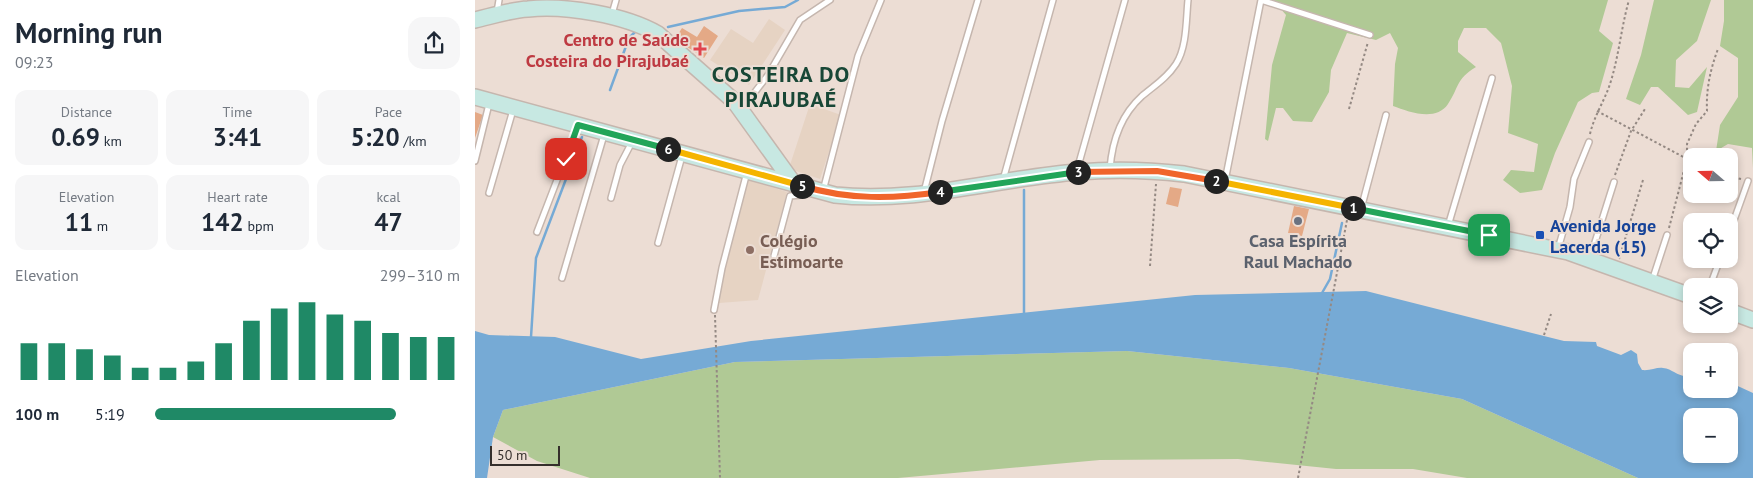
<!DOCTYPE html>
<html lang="en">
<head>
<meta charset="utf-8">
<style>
	:root { --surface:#fff; --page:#f6f6f7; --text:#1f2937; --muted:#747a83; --accent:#1f8966 }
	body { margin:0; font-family:"PT Sans",sans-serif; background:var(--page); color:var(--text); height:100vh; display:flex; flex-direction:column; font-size:19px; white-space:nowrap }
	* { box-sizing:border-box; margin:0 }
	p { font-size:16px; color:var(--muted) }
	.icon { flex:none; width:28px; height:28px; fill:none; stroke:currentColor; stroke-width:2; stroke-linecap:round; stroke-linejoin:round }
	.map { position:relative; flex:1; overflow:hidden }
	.panel { display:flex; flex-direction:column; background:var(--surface); width:475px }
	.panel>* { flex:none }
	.needle { width:32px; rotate:290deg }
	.fabs { position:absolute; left:1208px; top:148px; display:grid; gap:10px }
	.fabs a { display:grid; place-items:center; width:55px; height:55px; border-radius:10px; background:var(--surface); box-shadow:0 2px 8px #0003; font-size:25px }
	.scale { position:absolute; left:15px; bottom:12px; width:70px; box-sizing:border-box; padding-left:5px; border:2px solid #352f2c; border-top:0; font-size:14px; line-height:18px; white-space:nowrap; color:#352f2c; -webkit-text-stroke:4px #ecddd4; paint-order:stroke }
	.pin { position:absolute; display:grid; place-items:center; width:42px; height:42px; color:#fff; margin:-21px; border-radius:10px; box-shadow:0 2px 8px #0006 }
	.km { position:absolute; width:25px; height:25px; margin:-12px; border-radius:50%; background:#222; color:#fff; font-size:14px; line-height:25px; text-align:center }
	.round { display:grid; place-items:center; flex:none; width:52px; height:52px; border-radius:15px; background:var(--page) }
	.overview { display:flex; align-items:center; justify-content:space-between; height:85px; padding:0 15px }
	h1 { font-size:28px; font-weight:600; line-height:38px }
	.metrics { display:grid; grid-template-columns:repeat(3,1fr); gap:8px; height:85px; padding:5px 15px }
	.metrics div { display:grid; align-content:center; border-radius:12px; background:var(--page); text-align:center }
	.metrics b { font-size:25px; font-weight:600 }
	.metrics small { font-size:14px; font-weight:400 }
	.metrics p { font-size:14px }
	.chart { height:140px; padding:10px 15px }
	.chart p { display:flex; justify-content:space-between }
	.chart svg { width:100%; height:90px; margin-top:5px; stroke:var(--accent); stroke-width:6 }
	ul { padding:0 15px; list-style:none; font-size:16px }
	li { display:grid; grid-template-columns:80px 60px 1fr; align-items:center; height:38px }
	li i { height:12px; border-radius:6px; background:var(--accent) }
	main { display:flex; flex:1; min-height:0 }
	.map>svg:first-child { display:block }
	.education { fill:#e6d3c3 }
	.green { fill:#b0c995 }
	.water { fill:#76aad5; fill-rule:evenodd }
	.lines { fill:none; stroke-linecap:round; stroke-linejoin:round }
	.stream { stroke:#76aad5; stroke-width:2.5 }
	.building { fill:#e4a986 }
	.lane-casing { stroke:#c5b6ae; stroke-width:8 }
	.secondary-casing { stroke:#c5b6ae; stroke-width:18 }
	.path { stroke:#948983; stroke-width:2; stroke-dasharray:2.5 2.5; stroke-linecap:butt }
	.lane { stroke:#fff; stroke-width:5 }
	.secondary { stroke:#c7e8e2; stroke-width:15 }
	.split-1-casing { stroke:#fff; stroke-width:10 }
	.split-2-casing { stroke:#fff; stroke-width:10 }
	.split-3-casing { stroke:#fff; stroke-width:10 }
	.split-4-casing { stroke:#fff; stroke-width:10 }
	.split-5-casing { stroke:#fff; stroke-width:10 }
	.split-6-casing { stroke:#fff; stroke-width:10 }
	.split-7-casing { stroke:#fff; stroke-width:10 }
	.split-1 { stroke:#22a559; stroke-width:6 }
	.split-2 { stroke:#f5b400; stroke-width:6 }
	.split-3 { stroke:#f0652b; stroke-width:6 }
	.split-4 { stroke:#22a559; stroke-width:6 }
	.split-5 { stroke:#f0652b; stroke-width:6 }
	.split-6 { stroke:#f5b400; stroke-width:6 }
	.split-7 { stroke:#22a559; stroke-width:6 }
	.health-dot { fill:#e0444e; stroke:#ecddd4; stroke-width:2 }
	.worship-dot { fill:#6b7280; stroke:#ecddd4; stroke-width:2 }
	.transit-dot { fill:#1a4fb4; stroke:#ecddd4; stroke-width:2 }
	.education-dot { fill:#8d6e63; stroke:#ecddd4; stroke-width:2 }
	.labels { text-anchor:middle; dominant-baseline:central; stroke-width:4; stroke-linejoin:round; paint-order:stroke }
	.health-label { font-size:18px; font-weight:bold; fill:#be3a42; stroke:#ecddd4; text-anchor:end }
	.transit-label { font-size:18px; font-weight:bold; fill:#164399; stroke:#ecddd4; text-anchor:start }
	.education-label { font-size:18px; font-weight:bold; fill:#785e54; stroke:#ecddd4; text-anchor:start }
	.worship-label { font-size:18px; font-weight:bold; fill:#5b616d; stroke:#ecddd4 }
	.district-label { font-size:22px; font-weight:bold; letter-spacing:1px; fill:#184736; stroke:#ecddd4 }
</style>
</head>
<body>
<main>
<section class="panel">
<div class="overview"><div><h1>Morning run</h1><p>09:23</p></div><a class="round"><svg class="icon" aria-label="share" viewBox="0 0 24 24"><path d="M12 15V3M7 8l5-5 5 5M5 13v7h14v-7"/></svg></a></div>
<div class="metrics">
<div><p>Distance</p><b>0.69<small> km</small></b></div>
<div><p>Time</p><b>3:41</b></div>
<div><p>Pace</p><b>5:20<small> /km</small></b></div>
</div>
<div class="metrics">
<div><p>Elevation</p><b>11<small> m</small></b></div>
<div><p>Heart rate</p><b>142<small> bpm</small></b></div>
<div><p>kcal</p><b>47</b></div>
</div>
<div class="chart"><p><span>Elevation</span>299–310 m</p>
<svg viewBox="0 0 160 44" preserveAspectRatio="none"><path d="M5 44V26M15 44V26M25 44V29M35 44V32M45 44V38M55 44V38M65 44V35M75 44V26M85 44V15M95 44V9M105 44V6M115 44V12M125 44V15M135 44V21M145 44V23M155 44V23"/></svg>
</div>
<ul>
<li><b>100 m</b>5:19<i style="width:79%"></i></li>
</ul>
</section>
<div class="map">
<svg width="1278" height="478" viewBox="0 0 1278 478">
	<rect width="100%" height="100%" fill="#ecddd4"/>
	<path class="education" d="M294,19L310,30L274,85L235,60L256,29L278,43Z
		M335,104L366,115L345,179L321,171L315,165Z
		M272,179L312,192L283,300L244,303L245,287Z"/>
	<path class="green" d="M798,0H1133L1124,31L1138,43L1124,92L1117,93L1103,102L1080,153L1067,190L1045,193L1028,180L1036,170L1059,172L1063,144L1033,133L1037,86L1026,43L1011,28H989L983,41V52L1001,67C980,80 985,86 973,104C961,122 934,112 918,106L920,64L923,48L915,33L901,40L872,33L856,70L854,92L837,122L818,121L808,108H801L793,141L790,139L797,65L811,15Z
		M1179,0H1236L1222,41L1201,60L1200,87L1214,88L1232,67L1222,112L1213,115L1183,87H1176L1165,105L1151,99L1166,55Z
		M1249,0H1278V168L1277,148L1253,144L1241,151L1245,125L1263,97V58L1245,46L1249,21Z
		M652,351L814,368L987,399L1163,478H992L938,469H861L763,459L625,460L423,478H115L62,461L18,437L28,410L260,362Z"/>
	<path class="water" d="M891,291L1089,341L1121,342L1122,346L1146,355L1156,350L1162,354L1163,363L1167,370C1175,371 1182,367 1188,368C1199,369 1204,379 1216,375V389H1254V382L1278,393V478H1163L987,399L814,368L652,351L260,362L28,410L18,437L12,478H0V331L14,335L80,337L166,359L276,341L720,295ZM1216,416H1254V454H1216Z"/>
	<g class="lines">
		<path class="stream" d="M193,27L264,11L310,7L323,0
			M135,90L154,38L160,32
			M549,190V314
			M847,293L855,279L867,223
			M56,337L61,258L107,137"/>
	</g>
	<path class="building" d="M229,26L243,36L229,58L200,39L207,28L222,37Z
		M0,112L8,115L0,138Z
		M695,187L707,189L703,207L691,204Z
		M819,206L834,209L827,236L813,233Z"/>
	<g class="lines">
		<defs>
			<path id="lane" d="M786,0L895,35
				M22,12L24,0
				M137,14L141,0
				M267,109L293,75L325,20L355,0
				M0,161L14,104
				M635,169C637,141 645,116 667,96C679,86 692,78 701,64C712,47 711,20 713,0
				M602,170L650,0
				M528,180L578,0
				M750,181L786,0
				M348,191L383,56L406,0
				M449,192L467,121L503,0
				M14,193L38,110
				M136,198L145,165L157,142
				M886,209L911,115
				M973,226L1017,78
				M62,232L102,128
				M1254,234L1273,181
				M183,243L207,156
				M1083,249L1095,207L1099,179L1114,142
				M299,256L315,196L326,195L332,190
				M1115,258L1139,182
				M87,278L129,135
				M1177,281L1192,235
				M1235,286L1245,259
				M239,310L247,268L272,172"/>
			<path id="secondary" d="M0,20C17,16 35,10 53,9C91,5 150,15 183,34L260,102L319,184
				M0,97L360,195C442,204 522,178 603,172C638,169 674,170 709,174L1093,252L1216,296
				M1254,311L1278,320"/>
		</defs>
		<use href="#lane" class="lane-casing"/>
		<use href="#secondary" class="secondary-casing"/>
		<path class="path" d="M874,109L893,42
			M1122,111L1216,161
			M1115,134C1119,116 1129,102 1135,84C1144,56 1146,28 1154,0
			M1140,175L1156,131L1170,109
			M1254,176L1266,179
			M1194,228L1212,159V144L1221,124L1232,111C1231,90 1235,70 1243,49
			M1144,259L1168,180
			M675,266L681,184
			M240,315L245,478
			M1069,335L1076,314
			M823,478L872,220"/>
		<use href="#lane" class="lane"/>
		<use href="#secondary" class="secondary"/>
	</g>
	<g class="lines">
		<defs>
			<path id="split-1" d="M878,208L1014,235"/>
			<path id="split-2" d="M741,181L878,208"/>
			<path id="split-3" d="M603,172L682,171L741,181"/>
			<path id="split-4" d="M465,192L603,172"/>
			<path id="split-5" d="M327,186C374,200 418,199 465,192"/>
			<path id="split-6" d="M193,149L327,186"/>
			<path id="split-7" d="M91,159L103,125L193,149"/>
		</defs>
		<use href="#split-1" class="split-1-casing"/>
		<use href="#split-2" class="split-2-casing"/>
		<use href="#split-3" class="split-3-casing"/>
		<use href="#split-4" class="split-4-casing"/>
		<use href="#split-5" class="split-5-casing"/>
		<use href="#split-6" class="split-6-casing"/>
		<use href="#split-7" class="split-7-casing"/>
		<use href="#split-1" class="split-1"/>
		<use href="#split-2" class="split-2"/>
		<use href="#split-3" class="split-3"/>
		<use href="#split-4" class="split-4"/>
		<use href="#split-5" class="split-5"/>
		<use href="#split-6" class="split-6"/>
		<use href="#split-7" class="split-7"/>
	</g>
	<path class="health-dot" d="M222.5 41.5h5v5h5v5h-5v5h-5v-5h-5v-5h5z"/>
	<circle class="worship-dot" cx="823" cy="221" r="5"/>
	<rect class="transit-dot" x="1060" y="230" width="10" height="10" rx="2.5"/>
	<circle class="education-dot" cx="275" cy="250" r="5"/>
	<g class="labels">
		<g class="health-label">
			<text x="214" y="39">Centro de Saúde<tspan x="214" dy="21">Costeira do Pirajubaé</tspan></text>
		</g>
		<g class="transit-label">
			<text x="1075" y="225">Avenida Jorge<tspan x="1075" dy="21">Lacerda (15)</tspan></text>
		</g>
		<g class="education-label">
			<text x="285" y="240">Colégio<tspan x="285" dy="21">Estimoarte</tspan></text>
		</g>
		<g class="worship-label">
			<text x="823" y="240">Casa Espírita<tspan x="823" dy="21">Raul Machado</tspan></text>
		</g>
		<g class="district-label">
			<text x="306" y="74">COSTEIRA DO<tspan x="306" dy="25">PIRAJUBAÉ</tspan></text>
		</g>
	</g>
</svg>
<div class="fabs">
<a><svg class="needle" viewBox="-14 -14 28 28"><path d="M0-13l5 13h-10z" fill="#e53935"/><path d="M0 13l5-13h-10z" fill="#747a83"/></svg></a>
<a><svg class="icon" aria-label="locate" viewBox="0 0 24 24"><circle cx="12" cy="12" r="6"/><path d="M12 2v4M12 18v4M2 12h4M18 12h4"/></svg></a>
<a><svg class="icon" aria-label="layers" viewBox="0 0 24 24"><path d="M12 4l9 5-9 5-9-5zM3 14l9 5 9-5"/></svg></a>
<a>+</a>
<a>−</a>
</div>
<div class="scale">50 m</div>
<div class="pin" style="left:1014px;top:235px;background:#1e9e55"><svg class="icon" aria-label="arrive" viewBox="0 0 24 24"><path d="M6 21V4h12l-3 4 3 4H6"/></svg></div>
<div class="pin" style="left:91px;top:159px;background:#d93025"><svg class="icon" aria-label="check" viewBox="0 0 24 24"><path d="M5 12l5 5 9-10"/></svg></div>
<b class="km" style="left:878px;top:208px">1</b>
<b class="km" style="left:741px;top:181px">2</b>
<b class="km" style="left:603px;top:172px">3</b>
<b class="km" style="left:465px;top:192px">4</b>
<b class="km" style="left:327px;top:186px">5</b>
<b class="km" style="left:193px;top:149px">6</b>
</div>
</main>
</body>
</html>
